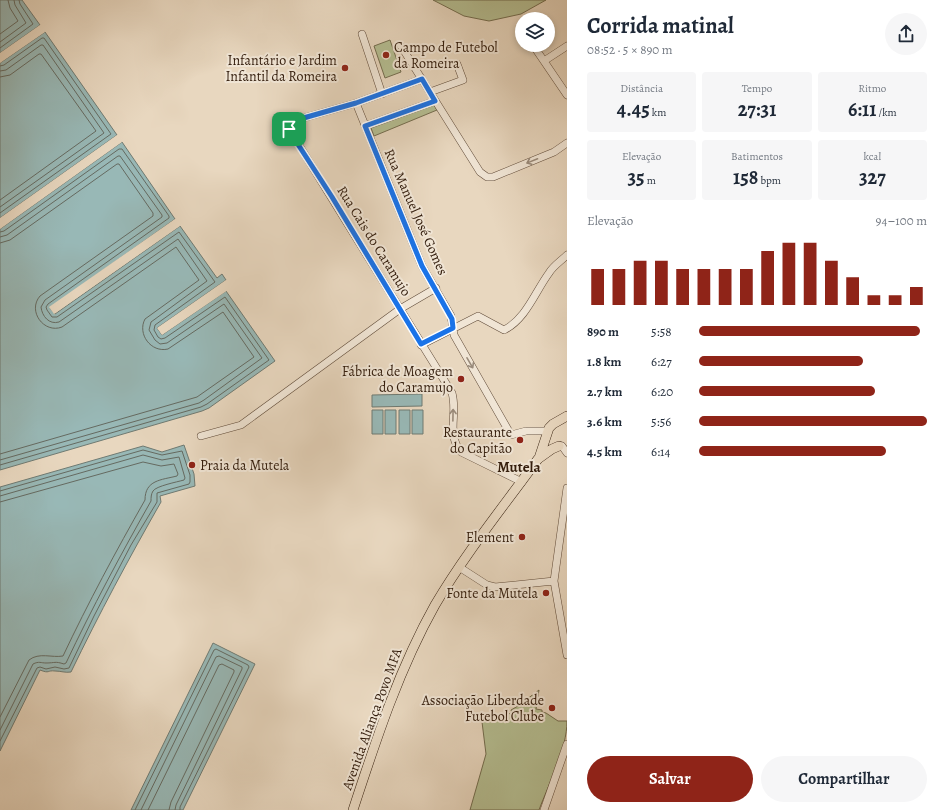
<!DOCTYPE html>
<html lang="pt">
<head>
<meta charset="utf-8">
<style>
	:root { --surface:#fff; --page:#f6f6f7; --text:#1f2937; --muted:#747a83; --accent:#8f2418 }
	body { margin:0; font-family:Alegreya,serif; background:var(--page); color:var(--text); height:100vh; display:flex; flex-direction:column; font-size:15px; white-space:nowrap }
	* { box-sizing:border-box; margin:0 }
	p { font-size:13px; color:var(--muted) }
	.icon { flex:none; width:22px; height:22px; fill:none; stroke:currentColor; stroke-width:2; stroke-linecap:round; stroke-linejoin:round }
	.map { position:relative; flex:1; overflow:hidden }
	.side { display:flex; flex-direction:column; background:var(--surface); width:380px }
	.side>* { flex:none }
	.tools { position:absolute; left:515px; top:12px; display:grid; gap:8px }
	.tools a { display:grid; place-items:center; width:40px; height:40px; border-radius:50%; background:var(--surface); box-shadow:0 2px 6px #0003; font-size:20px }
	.pin { position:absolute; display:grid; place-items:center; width:34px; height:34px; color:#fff; margin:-17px; border-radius:8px; box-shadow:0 2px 6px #0006 }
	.round { display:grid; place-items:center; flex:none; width:42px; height:42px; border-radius:21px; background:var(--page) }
	.summary { display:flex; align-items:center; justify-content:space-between; height:68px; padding:0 20px }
	h1 { font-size:22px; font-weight:700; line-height:30px }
	.stats { display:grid; grid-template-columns:repeat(3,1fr); gap:6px; height:68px; padding:4px 20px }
	.stats div { display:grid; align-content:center; border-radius:4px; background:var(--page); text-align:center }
	.stats b { font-size:20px; font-weight:700 }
	.stats small { font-size:11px; font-weight:400 }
	.stats p { font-size:11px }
	.chart { height:112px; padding:8px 20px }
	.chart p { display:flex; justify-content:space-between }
	.chart svg { width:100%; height:72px; margin-top:4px; stroke:var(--accent); stroke-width:6 }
	.primary-button { display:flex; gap:8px; margin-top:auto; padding:8px 20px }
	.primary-button a { flex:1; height:46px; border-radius:24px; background:var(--accent); color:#fff; font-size:16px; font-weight:700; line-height:46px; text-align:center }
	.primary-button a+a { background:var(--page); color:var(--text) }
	ul { padding:0 20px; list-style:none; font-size:13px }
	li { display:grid; grid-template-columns:64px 48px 1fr; align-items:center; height:30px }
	li i { height:10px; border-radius:5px; background:var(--accent) }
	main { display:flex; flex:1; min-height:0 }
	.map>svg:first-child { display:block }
	.green { fill:#b5be92; stroke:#746d4f }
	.water { fill:#98b8b6; stroke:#6f7a72 }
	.pier { fill:#e8d7bf }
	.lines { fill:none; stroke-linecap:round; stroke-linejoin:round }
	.shore { stroke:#656a61; stroke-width:1 }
	.minor-casing { stroke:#604b39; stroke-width:8 }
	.major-casing { stroke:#321c0c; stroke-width:10 }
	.minor { stroke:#f0e5d5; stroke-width:7 }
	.major { stroke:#e8d7bf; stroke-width:9 }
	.oneway { stroke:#9a8b7b }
	.route-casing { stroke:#fff; stroke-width:8 }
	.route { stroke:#1a73e8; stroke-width:5 }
	.poi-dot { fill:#8f2418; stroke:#f0e5d5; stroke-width:1.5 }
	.labels { text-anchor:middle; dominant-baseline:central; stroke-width:4; stroke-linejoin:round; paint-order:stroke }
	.poi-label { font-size:14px; fill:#321c0c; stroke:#f0e5d5; text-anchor:end }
	.street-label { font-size:14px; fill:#321c0c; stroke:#f0e5d5 }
	.neighbourhood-label { font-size:15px; font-weight:bold; fill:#321c0c; stroke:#f0e5d5 }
</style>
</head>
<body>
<main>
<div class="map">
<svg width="567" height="810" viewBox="0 0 567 810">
	<rect width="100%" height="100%" fill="#e8d7bf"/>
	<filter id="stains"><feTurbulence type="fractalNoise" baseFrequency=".005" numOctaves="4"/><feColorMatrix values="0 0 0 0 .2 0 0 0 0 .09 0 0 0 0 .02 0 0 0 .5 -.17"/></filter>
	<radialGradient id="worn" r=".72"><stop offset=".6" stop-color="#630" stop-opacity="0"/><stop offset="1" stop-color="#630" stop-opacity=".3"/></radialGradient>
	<path class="green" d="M433,0H546L521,14L489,21L464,16Z
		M390,40L401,72L385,78L374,46Z
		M434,105L437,110L374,136L371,128Z
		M539,690L536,709L542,710V712L546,713L558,721H567C567,749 549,783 539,810H470L486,754L482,722L485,718H492L512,713L511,710L518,706Z"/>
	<path class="water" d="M0,0H22L40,25L0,53Z
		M45,32L117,135L0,218V63Z
		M122,142L175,219L50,308L55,314L180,226L217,278L222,274L226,280L157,328L162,335L226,291L275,361L209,408L202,411L0,470V229Z
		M422,394V406L372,407V395Z
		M372,410H383V434H372Z
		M385,410H396V434H385Z
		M399,410H410V434H399Z
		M412,410H423V434H412Z
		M184,445L194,474L195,486L160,496L161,502C129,558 99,614 71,672C65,673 61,671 55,671C47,670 50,674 40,670L0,751V487L143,446L162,452Z
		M213,643L255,664L183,810H131Z"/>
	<path class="pier" d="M40,25L41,26L0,55V53Z
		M43,30L45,32L0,63V61Z
		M117,135L118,137L0,220V218Z
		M121,141L122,142L0,229V226Z
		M175,219L176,220L52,308L55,312L179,224L180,226L54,314L49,307Z
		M226,280L227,282L160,329L163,333L225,289L228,290L162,335L157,328Z"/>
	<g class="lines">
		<path class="shore" d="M0,34L18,21L10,8L8,0
			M0,42L26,23L15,5L14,0
			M0,48L33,24L20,4L19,0
			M0,66L4,65L42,38H44L111,134L0,213
			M0,71L6,70L41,45H43L104,133L0,207
			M0,77L10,75L39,54H41L96,131L0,200
			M0,232L4,231L119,149H122L169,216V218L48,304L46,307L47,310L52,317H57L179,232L215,282L155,325L154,330L158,337L161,339L165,338L225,297L269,360L207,404L201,407L0,465
			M0,237L7,235L118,156H120L162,215V217L45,300L41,307C42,316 49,325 59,322L178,239L207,281L151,322L149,330L155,340L160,344L167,343L224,304L262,358L204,400L199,403L0,460
			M0,243L10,240L117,164H119L153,213V216L40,296C27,311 44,334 62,327L176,247L199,280L145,319C137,334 151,353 168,349L223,312L254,357L197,397L0,454
			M0,491L143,450L162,455L182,451L190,475V482L189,484L157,493V502L131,545L94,616L69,668L64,669L55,667L46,669L40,667L37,668L0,741
			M0,496L143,455L162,460L179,457L185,478L184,480C177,482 156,486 153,491C151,494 151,498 151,501C121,554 92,608 66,663L64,664C55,661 55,663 46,663C41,663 39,661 33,664L0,730
			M0,502L143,462L161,466L174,464L178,474L177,476C161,480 145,480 145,500C116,551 88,603 63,656C52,658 39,652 29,660L0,717
			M135,810L214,650L216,649L248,665L249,667L180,807V810
			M141,810L216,657L219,656L242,667V669L176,805L175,810
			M148,810L219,665L222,664L234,670V672L171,802L169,810"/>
		<defs>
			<path id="minor" d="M521,27L522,28
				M362,34L382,94
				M533,45L567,95
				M401,46L480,172L487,177H493L554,152L567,143
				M544,61L567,46
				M422,79L356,103L293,121L289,125V129L452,393C458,414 446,434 461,452L522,482
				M430,92L463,80L457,64
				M356,103L422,266L451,316L454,335L511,435L526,431H547
				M365,126L435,101
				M421,345L478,316L504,330C526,319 535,292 549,273C553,266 561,261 567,255
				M201,436L241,425L400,309L436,288
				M562,446L567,453
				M567,488L554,581L567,655
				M459,567L487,585L495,587L554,581
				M544,810L567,744"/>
			<path id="major" d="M539,458L549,428L553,424L567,416
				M353,810C376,740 399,669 435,605C465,554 503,507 538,459L552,449L559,446"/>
		</defs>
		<use href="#minor" class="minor-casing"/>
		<use href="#major" class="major-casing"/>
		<use href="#minor" class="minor"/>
		<use href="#major" class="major"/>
	</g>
	<defs><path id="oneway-shaft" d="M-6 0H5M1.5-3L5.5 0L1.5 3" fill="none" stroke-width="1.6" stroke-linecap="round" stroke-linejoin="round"/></defs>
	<g class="oneway">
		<use href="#oneway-shaft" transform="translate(532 161) rotate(158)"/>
		<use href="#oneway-shaft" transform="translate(470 363) rotate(60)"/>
		<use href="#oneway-shaft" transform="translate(453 415) rotate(-89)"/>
	</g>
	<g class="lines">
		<defs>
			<path id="route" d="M422,79L435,101L365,126L422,266L452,319L453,328L421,344L332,197L290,132L289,127L290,123L293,121L356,103Z"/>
		</defs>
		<use href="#route" class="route-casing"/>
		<use href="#route" class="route"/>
	</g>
	<g class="poi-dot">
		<circle cx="386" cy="55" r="4"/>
		<circle cx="345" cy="68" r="4"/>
		<circle cx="461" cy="379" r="4"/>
		<circle cx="520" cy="440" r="4"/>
		<circle cx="192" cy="465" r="4"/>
		<circle cx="522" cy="537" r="4"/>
		<circle cx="546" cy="593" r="4"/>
		<circle cx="552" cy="708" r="4"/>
	</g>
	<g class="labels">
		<g class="poi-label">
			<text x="394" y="47" text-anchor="start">Campo de Futebol<tspan x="394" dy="16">da Romeira</tspan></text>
			<text x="337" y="60">Infantário e Jardim<tspan x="337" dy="16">Infantil da Romeira</tspan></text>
			<text x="453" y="371">Fábrica de Moagem<tspan x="453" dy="16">do Caramujo</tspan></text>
			<text x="512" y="432">Restaurante<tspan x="512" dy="16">do Capitão</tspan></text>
			<text x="200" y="465" text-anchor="start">Praia da Mutela</text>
			<text x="514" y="537">Element</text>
			<text x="538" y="593">Fonte da Mutela</text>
			<text x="544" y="700">Associação Liberdade<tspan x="544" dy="16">Futebol Clube</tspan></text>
		</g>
		<g class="street-label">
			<text transform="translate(416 212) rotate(66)">Rua Manuel José Gomes</text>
			<text transform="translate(374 241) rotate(58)">Rua Cais do Caramujo</text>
			<text transform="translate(372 719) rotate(-70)">Avenida Aliança Povo MFA</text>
		</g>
		<g class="neighbourhood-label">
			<text x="519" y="467">Mutela</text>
		</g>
	</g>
	<rect width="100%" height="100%" filter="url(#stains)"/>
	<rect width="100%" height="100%" fill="url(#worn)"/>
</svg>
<div class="tools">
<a><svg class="icon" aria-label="layers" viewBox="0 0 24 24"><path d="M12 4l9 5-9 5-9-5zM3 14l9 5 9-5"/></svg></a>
</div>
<div class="pin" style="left:289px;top:129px;background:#1e9e55"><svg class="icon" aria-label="arrive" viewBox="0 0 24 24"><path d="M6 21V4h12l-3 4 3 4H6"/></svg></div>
</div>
<section class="side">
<div class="summary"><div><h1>Corrida matinal</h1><p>08:52 · 5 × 890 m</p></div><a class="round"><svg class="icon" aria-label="share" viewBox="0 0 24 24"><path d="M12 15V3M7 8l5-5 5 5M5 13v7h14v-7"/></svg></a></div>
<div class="stats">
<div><p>Distância</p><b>4.45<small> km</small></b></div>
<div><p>Tempo</p><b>27:31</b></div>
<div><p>Ritmo</p><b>6:11<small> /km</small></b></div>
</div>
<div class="stats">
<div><p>Elevação</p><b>35<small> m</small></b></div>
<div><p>Batimentos</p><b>158<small> bpm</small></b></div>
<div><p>kcal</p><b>327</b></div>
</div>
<div class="chart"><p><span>Elevação</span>94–100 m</p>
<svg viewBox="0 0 160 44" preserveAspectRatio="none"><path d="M5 44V22M15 44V22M25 44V17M35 44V17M45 44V22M55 44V22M65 44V22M75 44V22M85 44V11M95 44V6M105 44V6M115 44V17M125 44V27M135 44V38M145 44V38M155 44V33"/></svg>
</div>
<ul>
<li><b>890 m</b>5:58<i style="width:97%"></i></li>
<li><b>1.8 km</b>6:27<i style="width:72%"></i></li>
<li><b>2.7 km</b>6:20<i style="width:77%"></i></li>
<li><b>3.6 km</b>5:56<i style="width:100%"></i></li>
<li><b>4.5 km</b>6:14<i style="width:82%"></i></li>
</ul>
<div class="primary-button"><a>Salvar</a><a>Compartilhar</a></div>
</section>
</main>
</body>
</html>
